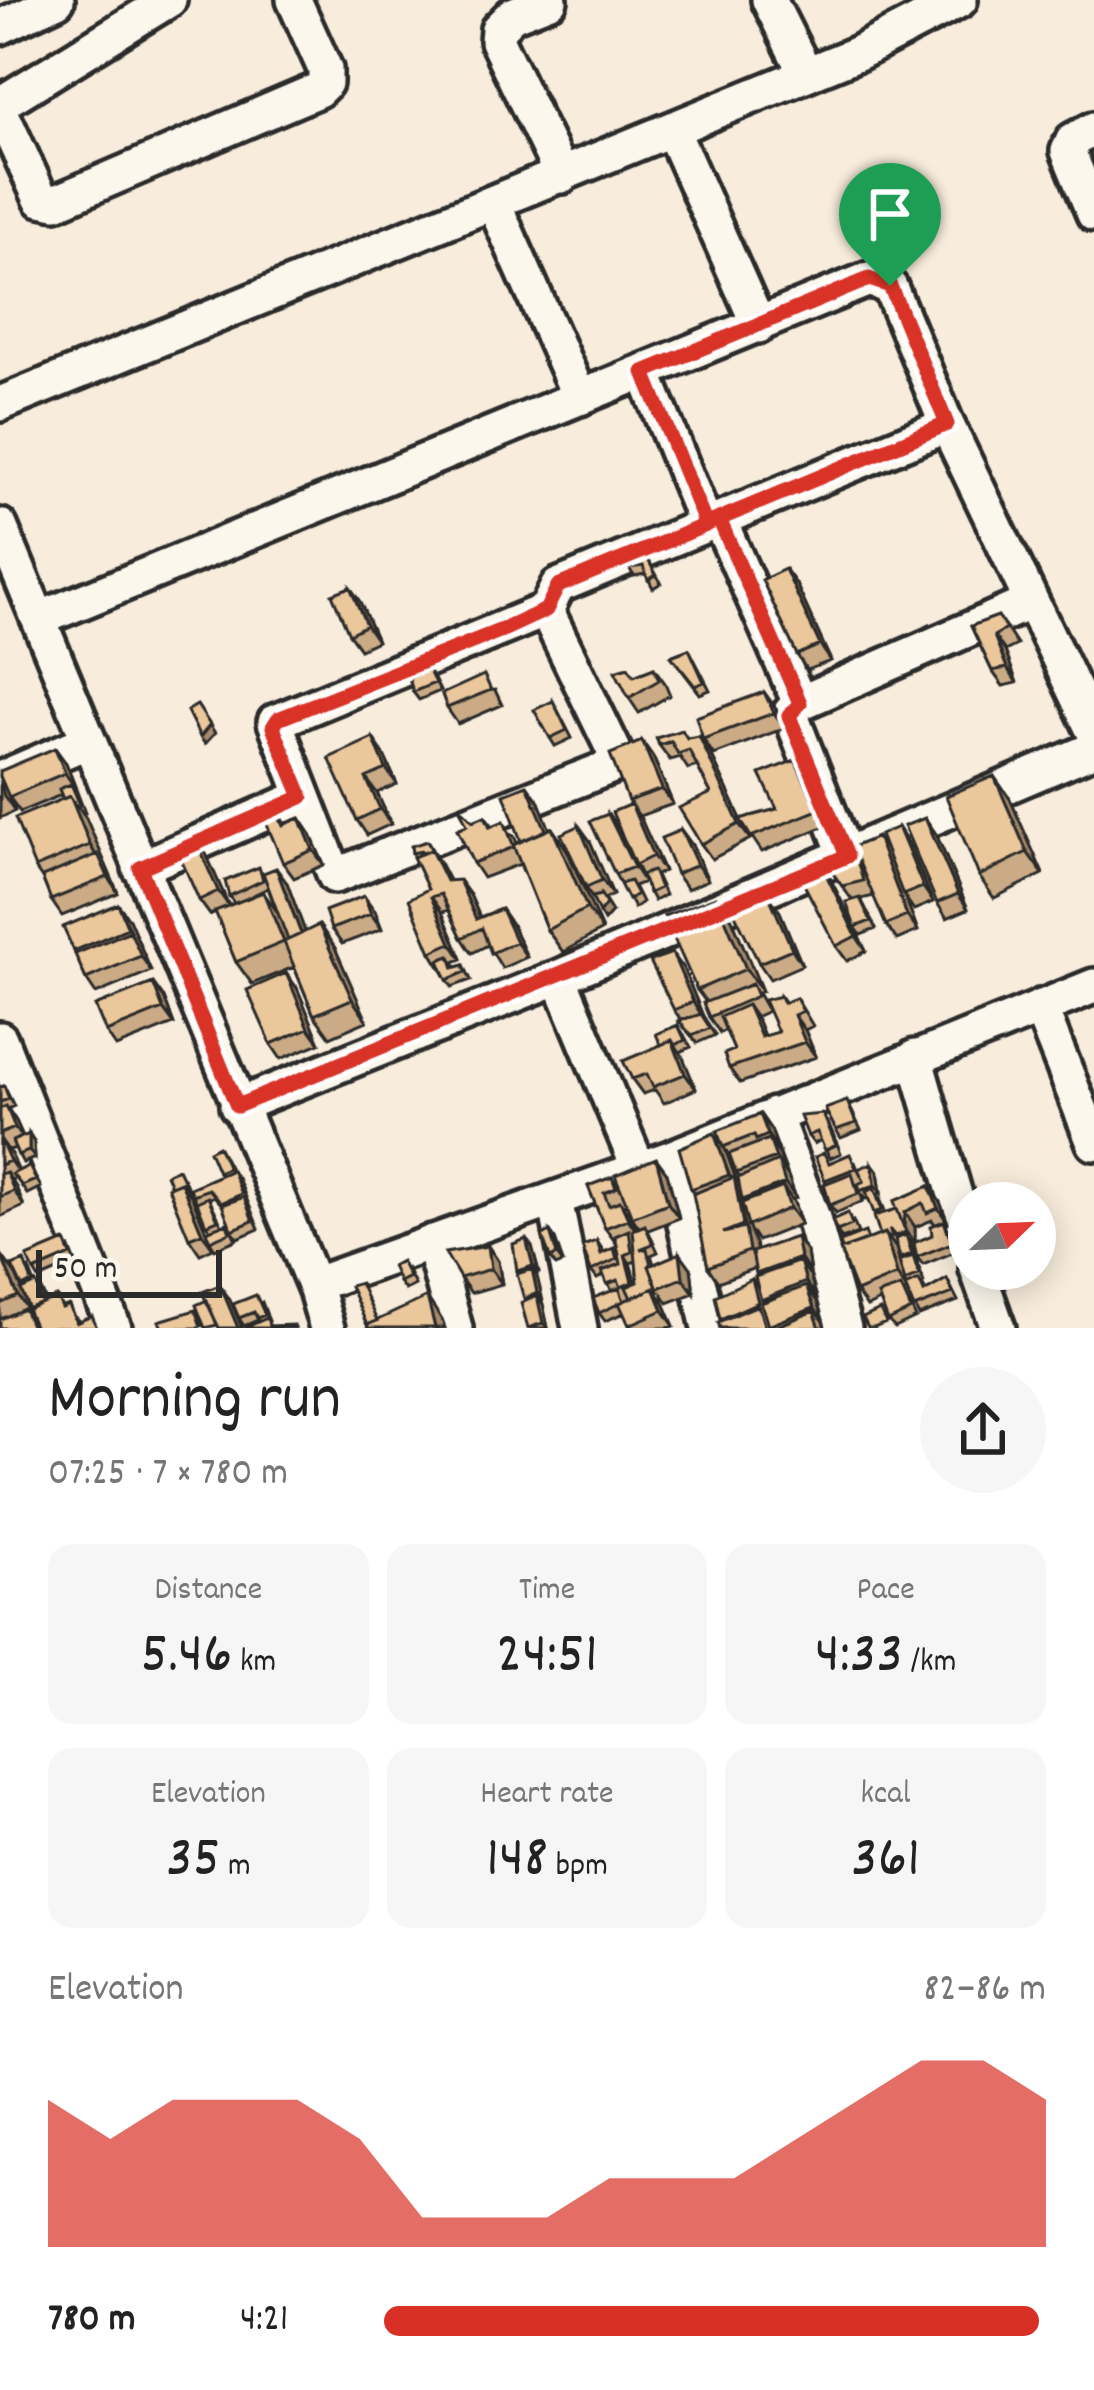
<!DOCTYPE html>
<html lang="en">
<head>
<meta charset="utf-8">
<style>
	:root { --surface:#fff; --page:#f6f6f6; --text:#222; --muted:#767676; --accent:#d93025 }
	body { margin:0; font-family:Dekko,sans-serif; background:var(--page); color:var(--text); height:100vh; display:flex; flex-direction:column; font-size:45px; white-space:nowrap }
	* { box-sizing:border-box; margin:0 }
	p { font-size:39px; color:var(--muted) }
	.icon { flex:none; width:66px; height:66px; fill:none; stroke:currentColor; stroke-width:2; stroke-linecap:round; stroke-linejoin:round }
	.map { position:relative; height:1328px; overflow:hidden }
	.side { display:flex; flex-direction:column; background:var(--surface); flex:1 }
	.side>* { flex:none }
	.needle { width:78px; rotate:67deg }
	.controls { position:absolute; left:948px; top:1182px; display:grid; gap:24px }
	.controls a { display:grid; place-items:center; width:108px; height:108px; border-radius:50%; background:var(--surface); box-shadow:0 6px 30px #0003; font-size:60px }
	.scale { position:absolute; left:36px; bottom:30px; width:186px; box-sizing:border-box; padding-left:12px; border:6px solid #2b2b2b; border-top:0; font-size:33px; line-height:42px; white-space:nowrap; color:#2b2b2b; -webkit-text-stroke:9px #fbf7ec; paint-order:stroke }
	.pin { position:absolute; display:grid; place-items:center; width:102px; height:102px; color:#fff; margin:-123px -51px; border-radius:50% 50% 50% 0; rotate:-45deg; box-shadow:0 0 12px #0007 }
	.pin .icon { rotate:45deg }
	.round { display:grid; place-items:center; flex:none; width:126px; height:126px; border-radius:63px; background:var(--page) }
	.head { display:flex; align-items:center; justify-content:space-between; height:204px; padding:0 48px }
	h1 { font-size:66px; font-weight:600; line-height:90px }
	.stats { display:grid; grid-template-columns:repeat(3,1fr); gap:18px; height:204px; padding:12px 48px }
	.stats div { display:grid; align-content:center; border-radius:24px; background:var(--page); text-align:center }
	.stats b { font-size:60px; font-weight:600 }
	.stats small { font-size:33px; font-weight:400 }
	.stats p { font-size:33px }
	.chart { height:336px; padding:24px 48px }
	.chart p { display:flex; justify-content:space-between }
	.chart svg { width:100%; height:216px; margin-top:12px; fill:var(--accent); opacity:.7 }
	ul { padding:0 48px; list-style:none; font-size:39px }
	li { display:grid; grid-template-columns:192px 144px 1fr; align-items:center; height:90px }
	li i { height:30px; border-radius:15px; background:var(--accent) }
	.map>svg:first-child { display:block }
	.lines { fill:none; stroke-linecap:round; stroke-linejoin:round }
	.minor-casing { stroke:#2b2b2b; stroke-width:42 }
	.minor { stroke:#fbf7ec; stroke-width:33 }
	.wall { fill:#caab86; stroke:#2b2b2b; stroke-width:3; fill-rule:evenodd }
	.shaded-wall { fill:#a48b6d; stroke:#2b2b2b; stroke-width:3 }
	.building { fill:#ebc79c; stroke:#2b2b2b; stroke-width:3 }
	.route-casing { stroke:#fff; stroke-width:24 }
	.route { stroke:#d93025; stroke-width:15 }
</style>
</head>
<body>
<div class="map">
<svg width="1094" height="1328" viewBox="0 0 1094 1328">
	<rect width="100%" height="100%" fill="#f8eddc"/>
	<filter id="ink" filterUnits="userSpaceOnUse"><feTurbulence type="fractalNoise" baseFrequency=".00833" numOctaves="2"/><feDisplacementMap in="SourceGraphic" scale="24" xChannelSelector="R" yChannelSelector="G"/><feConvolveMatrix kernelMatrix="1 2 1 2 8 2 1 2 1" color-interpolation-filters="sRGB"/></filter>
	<g filter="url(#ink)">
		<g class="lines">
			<defs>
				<path id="minor" d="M550,0L512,15L498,29L497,41L562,176
					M769,0L806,74
					M0,27L57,0
					M0,104L169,0
					M0,110L41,199L56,202L318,90L325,83V69L294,0
					M1094,129L1073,140L1068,151L1094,214
					M672,130L759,326
					M494,204L580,398
					M644,372L706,525
					M0,404L858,53L960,0
					M719,519L800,703
					M0,526L316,1290
					M546,610L275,722L335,876L620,763L546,610L558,586L947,425
					M39,619L869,279L890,287L947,425L1094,732
					M0,779L88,741
					M846,856L790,713L800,703L1031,602
					M140,868L302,797
					M559,977L639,1169
					M1040,1007L1094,1143
					M0,1039L114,1328
					M915,1057L969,1243
					M237,1106L559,977L1094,749
					M774,1115L813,1218L844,1328
					M670,1158L709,1328
					M555,1199L580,1328
					M432,1242L455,1328
					M977,1269L998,1328
					M327,1328L316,1290L324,1281L670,1158L1094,986"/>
			</defs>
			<use href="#minor" class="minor-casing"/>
			<use href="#minor" class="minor"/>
		</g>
		<path class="wall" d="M641,546L661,583L653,588L646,574L634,576L629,568Z
			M785,569L796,584L831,661L807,670L797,655Z
			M350,587L360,602L377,641L360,649L349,634Z
			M998,616L1017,645L1005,651L1017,683L1003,686L992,671L971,626Z
			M689,649L710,690L700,694L671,656Z
			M654,668L665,683L670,695L639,713L629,698L634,676Z
			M433,677L440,691L419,700L413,692Z
			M495,690L502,705L458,724L447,708L442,694Z
			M553,701L572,738L555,746L550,738Z
			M775,707L785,728L714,755L703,739Z
			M373,738L383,753L397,784L377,793L391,824L367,835L357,820Z
			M688,738L710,752L741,819L777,809L795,760L805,776L828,825L762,852L742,822L750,839L712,859L701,844L711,793L697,766L688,769L680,757L670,760L659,745Z
			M642,741L653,757L673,804L639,816L664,871L656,875L665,895L654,901L637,868L644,882L634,886L642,902L634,908L615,874L608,814L619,829L630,804L628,801Z
			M66,763L85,813L83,814L118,893L62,916L51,900L43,880L35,868L63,799L61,795L20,812L9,797L15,811L0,818V780L5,788Z
			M1010,799L1043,874L994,898L979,876Z
			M538,800L549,829L552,828L567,850L602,930L563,952L547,930L520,864L483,878L473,863L467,825L485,816L493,826L514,836L517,843L521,841Z
			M278,814L286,824L300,818L310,833L324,865L294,878L283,863Z
			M925,818L936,834L968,909L947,918L937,903Z
			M579,826L590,841L613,895L604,899L612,912L604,921L586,887Z
			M898,827L908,843L933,902L914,910L905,897L918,931L897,940L886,925L874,896L861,899L876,929L861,935L855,927L852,900L823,859L886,849Z
			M681,830L692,845L708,880L687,889L676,874Z
			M195,839L206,854L229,906L234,903L229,896L263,873L287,883L305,932L319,925L335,948L367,1021L330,1037L314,1015L294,967L252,984L236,962L216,912L210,915L199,900ZM268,888L277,912L249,897Z
			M427,841L449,881L470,895L480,917L501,909L512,925L527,957L502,968L488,945L472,953L462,938L449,910L442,912L462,959L454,962L457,967L464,965L471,980L452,987L431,952L428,889L412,853Z
			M820,862L830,878L866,951L847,961L836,946Z
			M769,896L780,912L802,965L770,979L759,963Z
			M375,911L382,929L342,944L331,929Z
			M129,919L151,971L96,994L86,979L74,951Z
			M732,919L762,991L758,993L768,1011L755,1017L764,1036L778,1032L780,996L785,1003L796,998L813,1026L805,1030L816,1057L740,1083L729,1068L734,1050L726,1030L720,1033L709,1017L706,1002L697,990Z
			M683,968L703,1016L715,1035L697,1043L679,1021L681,1020L674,1010Z
			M297,988L320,1043L281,1059L271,1044Z
			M164,998L174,1024L116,1047L106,1032Z
			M678,1025L691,1047L680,1052L696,1089L664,1103L655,1090L643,1094L632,1079Z
			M4,1086L14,1106L8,1109L16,1121L23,1137L34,1142L35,1158L23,1163L15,1148L9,1150L18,1171L29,1166L41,1187L27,1194L16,1178L11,1180L24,1206L0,1217V1087Z
			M847,1101L861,1130L841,1138L836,1130Z
			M760,1114L771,1130L788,1176L796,1198L792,1200L801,1224L758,1241L752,1232L753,1240L757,1250L807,1252L810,1273L808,1274L825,1328H720L722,1321L720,1319L752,1279L758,1288V1276L755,1268L718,1282L708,1267L694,1193L691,1189L722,1145ZM726,1150L739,1177V1183L736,1179Z
			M828,1122L841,1153L830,1158L821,1140L814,1144L808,1136Z
			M218,1146L231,1171L238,1178L259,1229L238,1238L232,1230L223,1206L214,1196L209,1199L222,1225L232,1231L236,1240L215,1249L211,1243L213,1248L200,1254L189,1238L183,1177L206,1231L210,1230L193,1195L220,1175L218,1172Z
			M855,1162L858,1169L878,1171L881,1193L878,1194L886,1213L897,1209L929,1186L940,1202L948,1223L946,1224L957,1251L923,1265L917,1257L915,1243L910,1236L911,1239L910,1240L924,1283L922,1284L926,1291L947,1279L958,1301L919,1316L907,1290L904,1292L916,1318L895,1328L888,1321L880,1301L867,1307L856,1292L870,1239L880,1235L876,1215L868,1198L865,1199L860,1192L863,1201L836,1213L830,1205L825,1180L831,1163ZM932,1220L935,1224L932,1235L915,1243V1227Z
			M667,1173L679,1218L648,1230L658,1252L651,1255L654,1264L691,1268L694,1293L668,1303L663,1295V1301L674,1326L668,1328H631L624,1313L605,1321L599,1313L612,1291L604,1275L597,1279L591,1271L597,1241L604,1252L614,1248L619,1255L616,1243L605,1228L588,1186L612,1177L622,1192ZM627,1203L632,1217L639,1227L636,1228L623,1205ZM636,1261L638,1282L636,1283L630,1263Z
			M853,1221L858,1233L842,1239L837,1231Z
			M550,1232L555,1239L563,1263L556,1266L550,1258Z
			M526,1239L532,1247L539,1273L536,1274L548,1328H528L526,1301L517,1271Z
			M488,1246L498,1261L502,1284L471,1293L460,1278Z
			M70,1248L76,1263L39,1279L34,1271Z
			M0,1253L16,1275L22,1290L12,1266L29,1269L35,1284L42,1291L46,1301L64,1307L80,1322L0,1328Z
			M407,1269L415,1285L405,1290L399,1282Z
			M262,1302L269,1321L245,1328L259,1322L258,1320L244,1326L239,1318Z"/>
		<path class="shaded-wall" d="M785,569L796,584L831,661L820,645Z
			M350,587L360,602L377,641L366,625Z
			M994,636L1005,651L1017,683L1007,668Z
			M764,692L775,707L785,728L774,713Z
			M197,705L215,733L205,744L200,737Z
			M699,736L710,752L750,839L739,824Z
			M373,738L383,753L397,784L386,769Z
			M642,741L653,757L673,804L662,789Z
			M55,748L66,763L76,789L65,773Z
			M795,760L805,776L828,825L818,810Z
			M994,776L1010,799L1043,874L1027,852Z
			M366,778L377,793L391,824L380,809Z
			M0,780L6,789L15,811L4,796Z
			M527,785L538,800L559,852L548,837Z
			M70,796L86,818L118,893L90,845Z
			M631,804L641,819L664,871L653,856Z
			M608,814L619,829L644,882L634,867Z
			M300,818L310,833L324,865L313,850Z
			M925,818L936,834L968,909L958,894Z
			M579,826L590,841L613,895L602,880Z
			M898,827L908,843L933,902L923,887Z
			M552,828L567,850L602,930L587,908Z
			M681,830L692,845L708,880L697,865Z
			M877,837L888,852L918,931L907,916Z
			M195,839L206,854L229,906L218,891Z
			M427,841L441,865L457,896L446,881Z
			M820,862L830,878L866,951L856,936Z
			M276,868L287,883L314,956L304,940Z
			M459,880L470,895L487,934L476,919Z
			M263,892L279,914L292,945L284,942Z
			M601,895L612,912L604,921L599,913Z
			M364,896L375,911L382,929L371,914Z
			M769,896L780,912L802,965L792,949Z
			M431,897L442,912L462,959L451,943Z
			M716,897L732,919L762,991L746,969Z
			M118,904L129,919L151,971L141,956Z
			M501,909L512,925L527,957L516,942Z
			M319,925L335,948L367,1021L352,999Z
			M672,953L683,968L703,1016L715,1035L693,1002Z
			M286,973L297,988L320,1043L309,1028Z
			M153,983L164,998L174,1024L163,1009Z
			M747,1005L758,1021L771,1053L761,1037Z
			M794,1015L805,1030L816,1057L805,1042Z
			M672,1040L682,1055L696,1089L685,1074Z
			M6,1106L16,1121L26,1143L15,1128Z
			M760,1114L771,1130L779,1151L768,1135Z
			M714,1133L725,1149L736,1179L745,1192L742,1200L748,1210V1226L755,1243L760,1266L749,1251L736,1184L729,1175Z
			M29,1134L34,1142L35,1158L29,1151Z
			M0,1139L11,1154L21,1176L10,1161Z
			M769,1139L779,1154L787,1173L776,1158Z
			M656,1158L667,1173L679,1218L668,1203Z
			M778,1161L788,1176L796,1198L785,1183Z
			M872,1163L878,1171L881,1193L875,1185Z
			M6,1172L16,1187L24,1206L14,1191Z
			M181,1182L192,1197L213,1248L202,1233Z
			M929,1186L940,1202L948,1223L938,1208Z
			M783,1187L794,1202L801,1224L790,1208Z
			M620,1201L630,1216L639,1235L628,1219Z
			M897,1209L905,1212L915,1227V1243L906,1232Z
			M550,1232L555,1239L563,1263L557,1255Z
			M885,1233L896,1248L907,1290L897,1275Z
			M796,1237L807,1252L810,1273L800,1258Z
			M526,1239L532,1247L539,1273L533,1266Z
			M488,1246L498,1261L502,1284L491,1269Z
			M0,1253L16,1275L34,1318L18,1296Z
			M680,1253L691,1268L694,1293L683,1278Z
			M625,1255L630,1263L637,1289L632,1282Z
			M800,1261L810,1276L817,1298L806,1282Z
			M532,1269L537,1276L543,1301L537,1293Z
			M220,1285L230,1300L242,1328H238Z
			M806,1286L817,1301L824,1323L814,1308Z
			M654,1288L664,1303L674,1326L663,1310Z
			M537,1296L543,1304L548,1328L543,1323Z
			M427,1297L442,1320L445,1328H435Z"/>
		<path class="building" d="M641,546L656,575L648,580L643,566L629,568L624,552Z
			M785,569L820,645L797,655L762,580Z
			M350,587L366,625L349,634L332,594Z
			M998,616L1006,629L994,636L1007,668L992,671L971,626Z
			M689,649L704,682L695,686L671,656Z
			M628,667L634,676L654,668L659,680L629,698L615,671Z
			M428,669L435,683L413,692L409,678Z
			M484,675L491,690L447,708L442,694Z
			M764,692L774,713L703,739L696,717Z
			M553,701L567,730L550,738L534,710Z
			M197,705L210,725L200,737L187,711Z
			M682,730L687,738L699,736L739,824L701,844L679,808L711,793L689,750L678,754L671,741L659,745L656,738Z
			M373,738L386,769L366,778L380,809L357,820L329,758Z
			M642,741L662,789L628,801L610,754Z
			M55,748L65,773L9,797L0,776V771Z
			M795,760L818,810L751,837L740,819L777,809L760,774Z
			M994,776L1027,852L979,876L946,796Z
			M71,784L80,805L77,806L70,796L63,799L59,789Z
			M527,785L546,830L521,841L504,794Z
			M70,796L90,845L35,868L15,818Z
			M631,804L653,856L635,865L612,812Z
			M458,805L473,821L485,816L490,827L504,821L514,847L473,863L457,829L467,825Z
			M278,814L283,825L300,818L313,850L283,863L265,820Z
			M608,814L634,867L615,874L590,821Z
			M925,818L958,894L937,903L904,826Z
			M579,826L602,880L586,887L561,834Z
			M898,827L923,887L903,895L880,835Z
			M552,828L587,908L547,930L513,845Z
			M681,830L697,865L676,874L661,838Z
			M877,837L907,916L886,925L855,853L863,881L842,886L823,859Z
			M195,839L218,891L199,900L176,848Z
			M427,841L433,853L431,850L422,853L421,851L412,853L411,846Z
			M431,850L446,881L459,880L476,919L501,909L516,942L491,953L482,928L462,938L441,894L431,897L451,943L431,952L409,899L428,889L413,857Z
			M98,854L108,877L51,900L42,877Z
			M820,862L856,936L836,946L797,871Z
			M259,867L263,880L229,896L225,881Z
			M276,868L301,934L288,940L263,873Z
			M653,871L660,888L649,893L641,875Z
			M630,881L637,894L628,900L620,884Z
			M263,892L284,942L236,962L215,911Z
			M601,895L606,904L599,913L592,897Z
			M364,896L371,914L331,929L325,911Z
			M769,896L792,949L759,963L734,912Z
			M716,897L746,969L697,990L664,916Z
			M860,898L871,921L855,927L846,902Z
			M118,904L128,928L74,951L63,927Z
			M319,925L352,999L314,1015L284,942Z
			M130,931L141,956L86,979L75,954Z
			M672,953L693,1002L674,1010L650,961Z
			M450,956L454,968L464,965L466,972L447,980L439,960Z
			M286,973L309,1028L271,1044L247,990Z
			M153,983L163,1009L106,1032L95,1006Z
			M752,984L757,996L709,1017L703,1003Z
			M780,996L783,1003L796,998L803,1011L794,1015L805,1042L729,1068L724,1054L734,1050L720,1017L747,1005L761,1037L778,1032L764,1000Z
			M701,1014L710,1028L692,1036L679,1021Z
			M678,1025L685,1040L675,1045L672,1040L661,1045L656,1034Z
			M672,1040L685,1074L653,1087L647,1074L632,1079L623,1061Z
			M4,1086L9,1099L0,1102V1087Z
			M847,1101L856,1123L836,1130L825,1109Z
			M6,1106L15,1128L0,1134V1109Z
			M760,1114L768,1135L756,1140L754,1135L723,1147L717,1131Z
			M823,1114L836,1145L825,1150L817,1132L808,1136L800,1116Z
			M714,1133L729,1175L691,1189L679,1148Z
			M29,1134V1151L18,1155L12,1141Z
			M0,1139L10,1161L0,1165Z
			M769,1139L776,1158L736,1173L729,1154Z
			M218,1146L228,1168L218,1172L209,1151Z
			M824,1153L829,1163L850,1154L856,1168L825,1180L815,1157Z
			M656,1158L668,1203L632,1217L615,1175Z
			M778,1161L785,1183L742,1200L738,1178Z
			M872,1163L875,1185L860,1191L858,1184L864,1181L858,1169Z
			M29,1166L36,1180L22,1186L12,1174Z
			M178,1169L186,1186L181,1182L171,1186L166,1174Z
			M232,1170L242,1194L221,1203L209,1189L193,1195L190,1188Z
			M6,1172L14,1191L0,1197V1174Z
			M852,1173L858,1194L830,1205L824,1184Z
			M612,1177L616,1188L604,1193L609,1205L620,1201L628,1219L605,1228L588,1186Z
			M734,1177L743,1225L723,1233L745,1228L749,1251L708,1267L693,1194Z
			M181,1182L202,1233L189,1238L168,1187Z
			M929,1186L938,1208L927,1213L923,1203L905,1212L904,1228L894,1201Z
			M783,1187L790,1208L748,1226L742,1203Z
			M874,1188L882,1210L874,1213L866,1192Z
			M208,1197L218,1220L206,1225L197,1202Z
			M244,1197L253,1221L232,1230L222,1205Z
			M897,1209L906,1232L895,1236L889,1229L892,1237L889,1238L885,1233L880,1235L874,1216Z
			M848,1213L852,1225L837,1231L832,1220Z
			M944,1221L952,1243L917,1257L914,1243L932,1235L931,1226Z
			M227,1223L230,1232L210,1241L206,1231Z
			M645,1225L653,1244L640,1249H647L651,1265L649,1266L659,1293L654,1288L631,1298L626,1287L638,1282L633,1230Z
			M629,1230L632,1252L625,1255L632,1282L621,1287L618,1280L607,1284L602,1271L621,1264L615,1236Z
			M550,1232L557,1255L550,1258L542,1235Z
			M865,1232L868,1240L842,1249L840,1242Z
			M885,1233L897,1275L856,1292L840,1250Z
			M906,1235L912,1254L900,1258L895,1239Z
			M796,1237L800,1258L756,1274L752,1252Z
			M526,1239L533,1266L517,1271L513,1244Z
			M65,1241L71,1255L34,1271L27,1257Z
			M597,1241L601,1254L614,1248L617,1259L591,1271L582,1246Z
			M488,1246L491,1269L460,1278L445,1253Z
			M0,1253L18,1296L0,1304Z
			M680,1253L683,1278L658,1288L649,1266Z
			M913,1256L919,1275L905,1281L899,1261Z
			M24,1261L32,1282L22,1287L12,1266Z
			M401,1261L409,1277L399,1282L392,1266Z
			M800,1261L806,1282L761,1300L755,1277Z
			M532,1269L537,1293L524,1299L517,1274Z
			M752,1279L758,1302L720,1319L715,1296Z
			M947,1279L953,1293L914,1308L905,1286L919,1280L924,1292Z
			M36,1283L44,1302L29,1309L21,1290Z
			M360,1283L377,1321L367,1325L350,1286Z
			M220,1285L238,1328H219L202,1292Z
			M806,1286L814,1308L768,1326L761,1303Z
			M901,1287L911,1310L888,1321L878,1295Z
			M619,1288L624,1301L599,1313L593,1298Z
			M654,1288L663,1310L629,1325L619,1303Z
			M256,1295L265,1315L257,1318L254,1312L239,1318L233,1304Z
			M537,1296L543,1323L528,1328L521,1303Z
			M57,1297L62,1308L69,1305L76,1323L92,1316L97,1328H35L27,1309Z
			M427,1297L435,1328H368L367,1325Z
			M207,1300L217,1325L205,1328L196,1305Z
			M758,1305L765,1328H720L718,1322Z
			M24,1309L32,1328H0V1319Z
			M195,1310L201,1326L197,1328H162L159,1321Z
			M880,1310L886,1323L874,1328H868L863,1318Z
			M814,1311L820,1328H773Z
			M267,1318L270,1328H245Z
			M294,1325L295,1328H270L269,1326Z"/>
	</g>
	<g class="lines" filter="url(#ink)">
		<defs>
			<path id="route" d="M890,286L947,424L719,519L706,525L558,586L546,610L507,628L278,719L273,727L302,797L140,868L237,1106L847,856L789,716L800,703L719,519L706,525L644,372L869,279L890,286"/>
		</defs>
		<use href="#route" class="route-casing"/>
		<use href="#route" class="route"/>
	</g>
</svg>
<div class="controls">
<a><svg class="needle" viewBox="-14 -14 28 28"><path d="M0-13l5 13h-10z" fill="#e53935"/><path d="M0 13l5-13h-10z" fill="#767676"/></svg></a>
</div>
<div class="scale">50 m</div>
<div class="pin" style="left:890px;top:286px;background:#1e9e55"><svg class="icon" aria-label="arrive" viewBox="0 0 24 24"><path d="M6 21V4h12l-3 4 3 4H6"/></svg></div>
</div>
<section class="side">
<div class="head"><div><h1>Morning run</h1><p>07:25 · 7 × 780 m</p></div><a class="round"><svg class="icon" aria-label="share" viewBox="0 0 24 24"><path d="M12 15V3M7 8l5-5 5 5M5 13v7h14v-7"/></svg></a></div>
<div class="stats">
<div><p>Distance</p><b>5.46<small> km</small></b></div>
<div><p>Time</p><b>24:51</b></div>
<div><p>Pace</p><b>4:33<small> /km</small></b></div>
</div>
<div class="stats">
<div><p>Elevation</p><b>35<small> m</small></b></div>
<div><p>Heart rate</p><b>148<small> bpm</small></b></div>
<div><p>kcal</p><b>361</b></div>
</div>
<div class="chart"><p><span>Elevation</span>82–86 m</p>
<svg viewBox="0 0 160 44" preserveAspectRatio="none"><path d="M0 44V14L10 22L20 14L30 14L40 14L50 22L60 38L70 38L80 38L90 30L100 30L110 30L120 22L130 14L140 6L150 6L160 14V44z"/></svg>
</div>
<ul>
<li><b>780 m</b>4:21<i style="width:99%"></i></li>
</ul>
</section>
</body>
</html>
